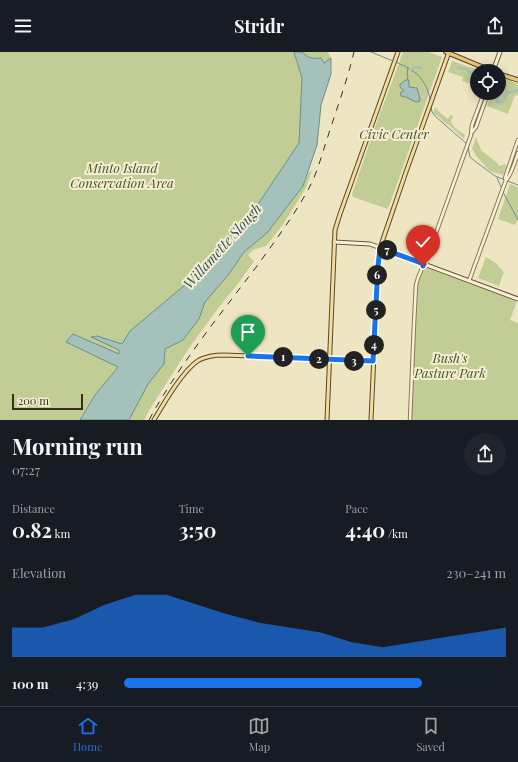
<!DOCTYPE html>
<html lang="en">
<head>
<meta charset="utf-8">
<style>
	:root { --surface:#171b24; --page:#20242c; --text:#f1f3f6; --muted:#9ea1a6; --line:#363941; --accent:#1a73e8 }
	body { margin:0; font-family:"Playfair Display",serif; background:var(--page); color:var(--text); height:100vh; display:flex; flex-direction:column; font-size:15px; white-space:nowrap }
	* { box-sizing:border-box; margin:0 }
	p { font-size:13px; color:var(--muted) }
	.icon { flex:none; width:22px; height:22px; fill:none; stroke:currentColor; stroke-width:2; stroke-linecap:round; stroke-linejoin:round }
	.map { position:relative; height:368px; overflow:hidden }
	.side { display:flex; flex-direction:column; background:var(--surface); flex:1 }
	.side>* { flex:none }
	.fabs { position:absolute; left:470px; top:12px; display:grid; gap:8px }
	.fabs a { display:grid; place-items:center; width:36px; height:36px; border-radius:50%; background:var(--surface); box-shadow:0 2px 10px #0003; font-size:20px }
	.scale { position:absolute; left:12px; bottom:10px; width:71px; box-sizing:border-box; padding-left:4px; border:2px solid #382d1e; border-top:0; font-size:11px; line-height:14px; white-space:nowrap; color:#382d1e; -webkit-text-stroke:3px #f6eed2; paint-order:stroke }
	.pin { position:absolute; display:grid; place-items:center; width:34px; height:34px; color:#fff; margin:-41px -17px; border-radius:50% 50% 50% 0; rotate:-45deg; box-shadow:0 0 4px #0007 }
	.pin .icon { rotate:45deg }
	.km { position:absolute; width:20px; height:20px; margin:-10px; border-radius:50%; background:#222; color:#fff; font-size:11px; line-height:20px; text-align:center }
	.round { display:grid; place-items:center; flex:none; width:42px; height:42px; border-radius:21px; background:var(--page) }
	.head { display:flex; align-items:center; justify-content:space-between; height:68px; padding:0 12px }
	h1 { font-size:22px; font-weight:700; line-height:30px }
	.metrics { display:grid; grid-template-columns:repeat(3,1fr); gap:6px; height:68px; padding:4px 12px }
	.metrics div { display:grid; align-content:center }
	.metrics b { font-size:20px; font-weight:700 }
	.metrics small { font-size:11px; font-weight:400 }
	.metrics p { font-size:11px }
	.chart { height:112px; padding:8px 12px }
	.chart p { display:flex; justify-content:space-between }
	.chart svg { width:100%; height:72px; margin-top:4px; fill:var(--accent); opacity:.7 }
	ul { padding:0 12px; list-style:none; font-size:13px }
	li { display:grid; grid-template-columns:64px 48px 1fr; align-items:center; height:30px }
	li i { height:10px; border-radius:5px; background:var(--accent) }
	header { display:flex; justify-content:space-between; align-items:center; height:52px; padding:0 12px; background:var(--surface); font-size:18px; font-weight:700 }
	.dock { display:flex; justify-content:space-around; align-items:center; height:56px; border-top:1px solid var(--line); background:var(--surface); font-size:11px; color:var(--muted) }
	.dock a { display:grid; justify-items:center; gap:2px }
	.dock .on { color:var(--accent) }
	.map>svg:first-child { display:block }
	.green { fill:#c2cd96; fill-rule:evenodd }
	.water { fill:#a5c1bb; stroke:#6c8f89 }
	.lines { fill:none; stroke-linecap:round; stroke-linejoin:round }
	.stream { stroke:#6c8f89; stroke-width:1 }
	.canal { stroke:#a5c1bb; stroke-width:2.5 }
	.tertiary-casing { stroke:#897659; stroke-width:4.5 }
	.secondary-casing { stroke:#6a573d; stroke-width:5 }
	.primary-casing { stroke:#56442e; stroke-width:5 }
	.trunk-casing { stroke:#56442e; stroke-width:5.5 }
	.tertiary { stroke:#f9f1d6; stroke-width:2.5 }
	.secondary { stroke:#f9f1d6; stroke-width:3 }
	.primary { stroke:#f2dd9a; stroke-width:3 }
	.trunk { stroke:#e8c476; stroke-width:3.5 }
	.rail { stroke:#382d1e; stroke-width:1; stroke-dasharray:7 7; stroke-linecap:butt }
	.route-casing { stroke:#fff; stroke-width:8 }
	.route { stroke:#1a73e8; stroke-width:5 }
	.labels { text-anchor:middle; dominant-baseline:central; stroke-width:4; stroke-linejoin:round; paint-order:stroke }
	.park-label { font-size:13px; font-style:italic; fill:#455524; stroke:#f6eed2 }
	.water-label { font-size:14px; font-style:italic; fill:#2d5858; stroke:#f6eed2 }
</style>
</head>
<body>
<header><svg class="icon" aria-label="menu" viewBox="0 0 24 24"><path d="M4 6h16M4 12h16M4 18h16"/></svg>Stridr<svg class="icon" aria-label="share" viewBox="0 0 24 24"><path d="M12 15V3M7 8l5-5 5 5M5 13v7h14v-7"/></svg></header>
<div class="map">
<svg width="518" height="368" viewBox="0 0 518 368">
	<rect width="100%" height="100%" fill="#eee5c3"/>
	<path class="green" d="M0,0H294L302,26L299,91L252,161L192,227L130,279L118,314L95,343L80,368H0Z
		M302,0H328L331,6L324,11L308,5Z
		M403,0H428L442,5L388,157L353,145L352,142L380,61L383,54ZM406,28H409V35L415,36L418,39L420,47L405,45L400,41L404,39V38L401,36L400,32Z
		M452,9L481,19H477V34L462,29L463,25L448,20Z
		M499,25L518,32V44L515,43L508,62L487,54L491,41H499Z
		M435,55L438,59L448,67L450,63L453,64L451,70L455,76L465,83L464,87L449,73L445,71L438,64L433,61Z
		M476,85L481,98L497,111L499,114L507,112L503,123L490,119L477,105L472,97Z
		M312,118L306,136L282,174L266,194L253,198L248,203L254,209L240,229L216,259L189,296L150,357L144,368H129L148,332L164,312L165,297L183,288L199,267L205,250L229,222L244,200L267,181L303,134L308,121Z
		M510,132L518,135V167L515,173L498,167Z
		M486,205L497,212L499,215L504,220L499,234L478,226Z
		M424,215L517,249L510,268L518,271V368H411L418,233L420,224Z"/>
	<path class="water" d="M294,0H302C308,6 313,7 321,6L324,11L331,6V22L321,53L317,93L303,134L267,181L244,200L229,222L205,250L199,267L183,288L165,297L164,312L148,332L129,368H80L95,343L118,315L66,290L73,282L119,302V298L91,285L97,284L122,292L130,279L192,227L252,161L299,91L302,26Z
		M406,28H409V35L417,36L420,47V49L416,50L406,45H405L401,44L400,41L404,39L400,35V32Z"/>
	<g class="lines">
		<path class="stream" d="M371,0L393,9
			M396,10C401,13 408,15 413,19C422,25 429,37 430,48
			M407,28L408,25L407,23L408,16
			M431,55L432,60L436,65L467,92
			M468,95L470,105L476,110L495,124L518,133
			M497,126L502,137
			M503,140L518,168"/>
		<path class="canal" d="M458,16L466,17L470,21L476,20
			M410,17L416,15L421,16
			M499,34L501,37L497,49L499,51C505,50 505,45 507,41L518,38"/>
		<defs>
			<path id="tertiary" d="M472,80L476,75L488,41
				M506,128C512,122 515,109 518,101
				M469,229L506,128L505,126L518,88
				M410,368L414,272L416,233L418,226L431,195L471,83L472,73L484,41"/>
			<path id="secondary" d="M493,19L500,0
				M334,190L370,192L518,247"/>
			<path id="primary" d="M154,368C164,351 183,318 199,308C207,304 215,303 224,303L373,309
				M327,368L335,178L340,162L398,0
				M371,368L378,214L381,193L406,120L449,0"/>
			<path id="trunk" d="M446,0L492,19
				M499,22L518,28"/>
		</defs>
		<use href="#tertiary" class="tertiary-casing"/>
		<use href="#secondary" class="secondary-casing"/>
		<use href="#primary" class="primary-casing"/>
		<use href="#trunk" class="trunk-casing"/>
		<use href="#tertiary" class="tertiary"/>
		<use href="#secondary" class="secondary"/>
		<use href="#primary" class="primary"/>
		<use href="#trunk" class="trunk"/>
		<path class="rail" d="M149,368C179,313 219,264 257,214C275,189 293,165 308,138C317,122 322,102 328,84C337,56 347,29 354,0"/>
	</g>
	<g class="lines">
		<defs>
			<path id="route" d="M248,304L373,309L378,214L380,196L424,212L423,214"/>
		</defs>
		<use href="#route" class="route-casing"/>
		<use href="#route" class="route"/>
	</g>
	<g class="labels">
		<g class="park-label">
			<text x="394" y="81">Civic Center</text>
			<text x="122" y="115">Minto Island<tspan x="122" dy="15">Conservation Area</tspan></text>
			<text x="450" y="305">Bush's<tspan x="450" dy="15">Pasture Park</tspan></text>
		</g>
		<g class="water-label">
			<text transform="translate(222 194) rotate(-48)">Willamette Slough</text>
		</g>
	</g>
</svg>
<div class="fabs">
<a><svg class="icon" aria-label="locate" viewBox="0 0 24 24"><circle cx="12" cy="12" r="6"/><path d="M12 2v4M12 18v4M2 12h4M18 12h4"/></svg></a>
</div>
<div class="scale">200 m</div>
<div class="pin" style="left:248px;top:304px;background:#1e9e55"><svg class="icon" aria-label="arrive" viewBox="0 0 24 24"><path d="M6 21V4h12l-3 4 3 4H6"/></svg></div>
<div class="pin" style="left:423px;top:214px;background:#d93025"><svg class="icon" aria-label="check" viewBox="0 0 24 24"><path d="M5 12l5 5 9-10"/></svg></div>
<b class="km" style="left:283px;top:305px">1</b>
<b class="km" style="left:319px;top:307px">2</b>
<b class="km" style="left:354px;top:309px">3</b>
<b class="km" style="left:374px;top:293px">4</b>
<b class="km" style="left:376px;top:258px">5</b>
<b class="km" style="left:377px;top:223px">6</b>
<b class="km" style="left:387px;top:198px">7</b>
</div>
<section class="side">
<div class="head"><div><h1>Morning run</h1><p>07:27</p></div><a class="round"><svg class="icon" aria-label="share" viewBox="0 0 24 24"><path d="M12 15V3M7 8l5-5 5 5M5 13v7h14v-7"/></svg></a></div>
<div class="metrics">
<div><p>Distance</p><b>0.82<small> km</small></b></div>
<div><p>Time</p><b>3:50</b></div>
<div><p>Pace</p><b>4:40<small> /km</small></b></div>
</div>
<div class="chart"><p><span>Elevation</span>230–241 m</p>
<svg viewBox="0 0 160 44" preserveAspectRatio="none"><path d="M0 44V26L10 26L20 21L30 12L40 6L50 6L60 12L70 18L80 23L90 26L100 29L110 35L120 38L130 35L140 32L150 29L160 26V44z"/></svg>
</div>
<ul>
<li><b>100 m</b>4:39<i style="width:78%"></i></li>
</ul>
</section>
<nav class="dock">
<a class="on"><svg class="icon" aria-label="home" viewBox="0 0 24 24"><path d="M3 11l9-7 9 7M6 9v11h12V9"/></svg>Home</a>
<a><svg class="icon" aria-label="map" viewBox="0 0 24 24"><path d="M3 6l6-2 6 2 6-2v14l-6 2-6-2-6 2zM9 4v14M15 6v14"/></svg>Map</a>
<a><svg class="icon" aria-label="saved" viewBox="0 0 24 24"><path d="M7 4h10v16l-5-4-5 4z"/></svg>Saved</a>
</nav>
</body>
</html>
